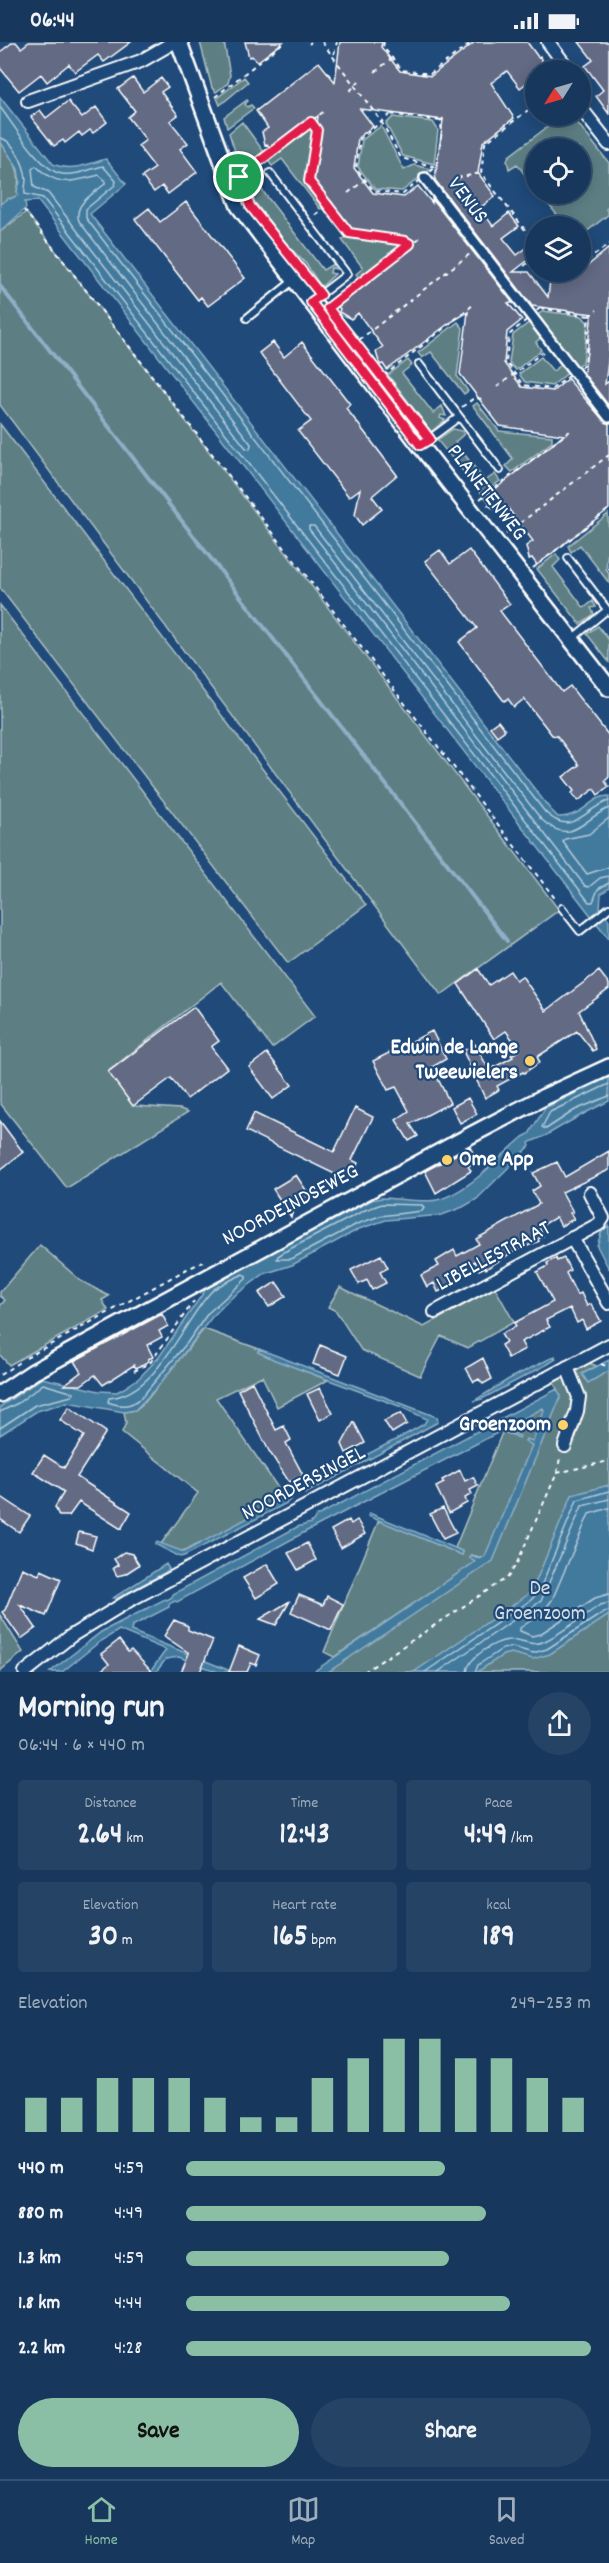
<!DOCTYPE html>
<html lang="en">
<head>
<meta charset="utf-8">
<style>
	:root { --surface:#17385c; --page:#244365; --text:#f1f3f6; --muted:#9eacbb; --line:#365272; --accent:#8abfa5 }
	body { margin:0; font-family:Dekko,sans-serif; background:var(--page); color:var(--text); height:100vh; display:flex; flex-direction:column; font-size:22px; white-space:nowrap }
	* { box-sizing:border-box; margin:0 }
	p { font-size:20px; color:var(--muted) }
	.icon { flex:none; width:33px; height:33px; fill:none; stroke:currentColor; stroke-width:2; stroke-linecap:round; stroke-linejoin:round }
	.map { position:relative; height:1630px; overflow:hidden }
	.sheet { display:flex; flex-direction:column; background:var(--surface); flex:1 }
	.sheet>* { flex:none }
	.needle { width:39px; rotate:233deg }
	.controls { position:absolute; left:525px; top:18px; display:grid; gap:12px }
	.controls a { display:grid; place-items:center; width:66px; height:66px; border-radius:50%; background:var(--surface); box-shadow:0 3px 15px #0003,0 0 0 2px var(--line); font-size:30px }
	.pin { position:absolute; display:grid; place-items:center; width:51px; height:51px; color:#fff; margin:-26px; border:3px solid #fff; border-radius:50%; box-shadow:0 2px 6px #0007 }
	.round { display:grid; place-items:center; flex:none; width:63px; height:63px; border-radius:32px; background:var(--page) }
	.headline { display:flex; align-items:center; justify-content:space-between; height:102px; padding:0 18px }
	h1 { font-size:33px; font-weight:700; line-height:45px }
	.metrics { display:grid; grid-template-columns:repeat(3,1fr); gap:9px; height:102px; padding:6px 18px }
	.metrics div { display:grid; align-content:center; border-radius:6px; background:var(--page); text-align:center }
	.metrics b { font-size:30px; font-weight:700 }
	.metrics small { font-size:16px; font-weight:400 }
	.metrics p { font-size:16px }
	.chart { height:168px; padding:12px 18px }
	.chart p { display:flex; justify-content:space-between }
	.chart svg { width:100%; height:108px; margin-top:6px; stroke:var(--accent); stroke-width:6 }
	.cta { display:flex; gap:12px; margin-top:auto; padding:12px 18px }
	.cta a { flex:1; height:69px; border-radius:36px; background:var(--accent); color:#111; font-size:24px; font-weight:700; line-height:69px; text-align:center }
	.cta a+a { background:var(--page); color:var(--text) }
	ul { padding:0 18px; list-style:none; font-size:20px }
	li { display:grid; grid-template-columns:96px 72px 1fr; align-items:center; height:45px }
	li i { height:15px; border-radius:8px; background:var(--accent) }
	.status { display:flex; justify-content:space-between; align-items:center; height:42px; padding:0 30px; background:var(--surface); direction:ltr }
	.status svg { height:16px; fill:currentColor }
	.menu { display:flex; justify-content:space-around; align-items:center; height:84px; border-top:2px solid var(--line); background:var(--surface); font-size:16px; color:var(--muted) }
	.menu a { display:grid; justify-items:center; gap:3px }
	.menu .active { color:var(--accent) }
	.map>svg:first-child { display:block }
	.green { fill:#5d7f84; stroke:#aebfc2; stroke-width:1.5 }
	.water { fill:#427a9e; stroke:#8eafc5; stroke-width:1.5 }
	.lines { fill:none; stroke-linecap:round; stroke-linejoin:round }
	.shore { stroke:#b3cad8; stroke-width:1.5 }
	.stream { stroke:#8eafc5; stroke-width:4 }
	.building { fill:#626a84; stroke:#fff; stroke-width:1.5 }
	.service-casing { stroke:#fff; stroke-width:10 }
	.pedestrian-casing { stroke:#fff; stroke-width:14 }
	.minor-casing { stroke:#fff; stroke-width:16 }
	.tertiary-casing { stroke:#fff; stroke-width:20 }
	.path { stroke:#fff; stroke-width:2; stroke-dasharray:4.5 4.5; stroke-linecap:butt }
	.service { stroke:#1f4a7a; stroke-width:6 }
	.pedestrian { stroke:#1f4a7a; stroke-width:9 }
	.minor { stroke:#1f4a7a; stroke-width:12 }
	.tertiary { stroke:#1f4a7a; stroke-width:15 }
	.route-casing { stroke:#fff; stroke-width:12 }
	.route { stroke:#e11d48; stroke-width:8 }
	.poi-dot { fill:#ffd166; stroke:#1f4a7a; stroke-width:2 }
	.labels { text-anchor:middle; dominant-baseline:central; stroke-width:4.5; stroke-linejoin:round; paint-order:stroke }
	.street-label { font-size:22px; fill:#fff; stroke:#1f4a7a }
	.poi-label { font-size:22px; font-weight:bold; fill:#fff; stroke:#1f4a7a; text-anchor:end }
	.park-label { font-size:22px; fill:#d6dfe0; stroke:#1f4a7a }
</style>
</head>
<body>
<div class="status"><b>06:44</b><svg viewBox="0 0 49 12"><path d="M0 12V9h3v3zM5 12V6h3v6zM10 12V3h3v9zM15 12V0h3v12zM26 1h20v11H26zM47 4h2v5h-2z"/></svg></div>
<div class="map">
<svg width="609" height="1630" viewBox="0 0 609 1630">
	<rect width="100%" height="100%" fill="#1f4a7a"/>
	<filter id="ink" filterUnits="userSpaceOnUse"><feTurbulence type="fractalNoise" baseFrequency=".0167" numOctaves="2"/><feDisplacementMap in="SourceGraphic" scale="12" xChannelSelector="R" yChannelSelector="G"/><feConvolveMatrix kernelMatrix="1 2 1 2 8 2 1 2 1" color-interpolation-filters="sRGB"/></filter>
	<g filter="url(#ink)">
		<path class="green" d="M200,0H224L230,33L228,41L216,50L212,46Z
			M244,35L248,40L220,63L217,56Z
			M247,58L248,59L245,62L247,65L251,63L254,66L227,86L224,75Z
			M562,74H572L609,121V164L606,167L609,172L581,194L580,184H566L540,152H580V106H536L535,146L517,122L509,127L507,118L509,114Z
			M393,75L433,80L438,88L434,122L403,114L386,82Z
			M242,80L264,110L241,128L229,91Z
			M381,84L404,128L414,123L431,127L402,149L375,147L358,125L362,98Z
			M309,85L313,90L307,141L325,163L320,167L282,117L272,124L267,117Z
			M0,99C12,114 23,130 17,149L19,153L0,162Z
			M259,124L264,131L255,139L323,228L333,222L336,227L331,226L330,231L335,232L321,245L306,222L287,203L252,157L244,135Z
			M26,170L559,868L441,953L0,363V190Z
			M348,194L401,201V207L361,238L356,232L363,226L342,198Z
			M543,269L582,274L588,281L583,320L575,326L535,275Z
			M531,279L543,294L536,300L541,308L516,328L509,321L513,293Z
			M458,280L463,286L457,334L468,349L464,352L431,310L422,316L418,311Z
			M541,315L553,329L564,321L570,329L552,344L525,340L519,332Z
			M408,318L412,323L402,331L433,371L442,364L446,374L441,373L440,376L445,378L431,390L388,333Z
			M477,361L499,389L552,394V400L512,430L506,424L513,417L473,364Z
			M0,382L366,863L288,921L0,546Z
			M453,387L462,389L464,392L455,400L485,439L495,432L500,439L482,452L437,398Z
			M608,472L609,498L606,527L609,532V541L580,503L571,510L568,504Z
			M556,512L560,518L553,525L584,566L593,559L596,565L591,566L594,572L580,582L537,527Z
			M0,563L315,974L272,1006L221,940L110,1028L135,1064L180,1067L188,1070L67,1146L0,1061Z
			M598,584L609,598V620L587,592Z
			M40,1203L81,1239L109,1254L102,1258L108,1268L9,1323L0,1313V1297L2,1294L0,1292V1264L5,1258L0,1254V1250Z
			M340,1245L424,1285L495,1246L514,1280L468,1306L441,1294L420,1334L361,1308L336,1269L328,1265Z
			M204,1287L259,1307L258,1310L328,1338L277,1365L262,1334L216,1356L285,1456L207,1499L180,1510L161,1502L198,1451L122,1390L126,1381L124,1370L135,1368L145,1360Z
			M589,1321L597,1324L582,1332L609,1323V1630H324L483,1516L471,1513L470,1516L475,1520L334,1615L324,1610L379,1478L462,1513L463,1510L455,1506L501,1393L503,1390L513,1393L504,1387L558,1349L553,1339L564,1334L566,1335L575,1327Z
			M0,1573L23,1610L0,1629Z"/>
		<path class="water" d="M0,55L53,122C71,130 88,122 106,117L126,142L90,172L550,767L558,775C585,775 591,753 609,754V846L601,852L600,867L609,878V897L38,159L25,160L26,166L0,190V162L9,156L10,157L18,153L17,149L20,140L18,127L0,99Z
			M609,1035V1059C588,1069 570,1079 550,1091C543,1096 535,1097 529,1101L530,1104L477,1157L463,1165L442,1173L386,1178L359,1187L292,1223L264,1232L230,1257L212,1275L159,1343L135,1368L124,1370L67,1360L37,1369L0,1393V1365L42,1336L99,1349L117,1350L124,1346L139,1336L159,1315L208,1244L372,1158L381,1156C394,1156 425,1161 437,1158C468,1151 499,1115 523,1095L529,1092L545,1066Z
			M609,1184V1227L597,1204L602,1188Z
			M259,1307L429,1372L437,1375L438,1380L305,1452L302,1446L401,1395L424,1382L427,1377L399,1364L275,1318L258,1310Z
			M555,1314L556,1317L548,1322L482,1357L474,1359L509,1337Z
			M609,1318V1329L588,1341L582,1332Z
			M557,1347L561,1354L493,1519L328,1630H313L475,1520L470,1516L471,1513L480,1517L485,1514L532,1403L525,1399L526,1397L533,1399L544,1369L543,1366L504,1387L520,1394L519,1396L503,1388L499,1390L305,1490L177,1560L175,1559L169,1562V1565L132,1584L131,1589L233,1630H218L179,1615L166,1617L156,1630H150L166,1608L119,1588L98,1601L62,1630H50L101,1590L165,1557L167,1558L172,1555L173,1552L297,1485L311,1481L317,1474Z
			M609,1443V1573L550,1612L533,1617L511,1611L503,1613L477,1630H414L526,1554L533,1546L572,1453Z
			M291,1453L292,1456L287,1461L184,1514L180,1515L155,1502L157,1500L184,1510Z
			M369,1471L455,1506L463,1510L462,1513L368,1474Z
			M166,1522L169,1527L166,1530L118,1556H113Z"/>
		<g class="lines">
			<path class="shore" d="M0,65C13,82 41,129 62,132C76,134 90,127 103,124L116,139L115,143L86,167V176L545,770C573,797 584,766 609,759
				M0,96C14,98 25,124 26,137C26,143 24,147 25,152L43,156L589,860H593L598,847L609,841
				M36,124C58,146 72,140 99,133L105,138V142C93,152 73,162 79,179L251,402L250,407L246,406L48,151L34,145L32,127Z
				M609,766C582,777 572,806 541,777L314,484H309V487L585,844L589,845L600,836L609,834
				M609,776L589,792L565,797L563,800L587,832L609,825
				M609,1042L550,1070L542,1085L546,1087L575,1068L609,1054
				M382,1162L422,1163L424,1166L422,1169L380,1174L357,1182L291,1217H277L278,1214L286,1209L365,1168Z
				M243,1232L246,1234V1237L208,1271L187,1301L141,1356C130,1365 121,1365 108,1360L109,1356C158,1352 181,1282 211,1250C218,1242 234,1237 243,1232Z
				M0,1370L18,1361L43,1342L74,1351L72,1354L35,1363L0,1386
				M609,1466L589,1472L552,1558L542,1571L520,1586V1589L532,1594L540,1592L595,1556L609,1552
				M425,1630L531,1558L539,1549L577,1458L609,1449
				M438,1630L541,1559L582,1464L609,1457
				M467,1630C468,1615 495,1599 509,1598C523,1596 531,1606 545,1599C564,1590 582,1575 600,1563L609,1561
				M475,1630L478,1623L502,1607L512,1605L533,1611L547,1607L604,1570L609,1569"/>
			<path class="stream" d="M0,244L507,899"/>
		</g>
		<path class="building" d="M13,0H16L21,6L29,0H131L104,20L98,13L75,30L69,22L47,40L41,32L19,49L0,26V10Z
			M245,0H283L257,20L252,14L249,15Z
			M340,0H382L381,5L400,29L431,34L475,0H527L538,15L540,14L544,27L536,28V34L520,46L507,29L491,41L514,76L483,100L478,131L495,154L480,166L493,184L509,171L519,184L503,196L517,213L536,199V212L513,230H529L548,255L551,230H580L609,206V312L605,342L609,339V364L584,332L592,272L532,264L435,138L443,78L360,67L373,84L358,96L354,126L373,151L404,155L418,144L432,161V157L513,261H508L522,278L507,290L504,321L522,345L553,349L568,337L604,379L609,382V467L537,523L532,516L529,517L526,504L533,499L507,465L500,470L488,463L490,461L485,455L564,393L500,384L460,332L468,270L448,282L387,328L383,322L380,323L376,310L383,305L358,271L351,277L339,270L340,267L335,261L415,199L350,191L310,138L318,74L272,109L267,102L265,103L262,90L268,86L256,69L319,20L335,40Z
			M579,0H609V72L596,54L603,48L585,24L593,18Z
			M133,36L143,50L161,36L168,45L161,50L178,73L170,79L188,101L180,107L197,130L168,152L162,144L154,150L142,135L155,126L138,104L146,98L128,75L135,69L118,47Z
			M68,59L82,76L96,65L107,80L93,91L90,88L82,94L79,90L65,101L63,98L54,104L31,75L40,68L46,76Z
			M186,160L245,236L208,264L201,255L198,258L135,177L149,166L160,180Z
			M273,300L284,315L302,300L350,362L346,366L397,433L372,454L382,467L362,483L355,473L360,447L349,455L298,389L311,379L259,311Z
			M440,508L450,522L469,508L510,562L500,569L562,650L570,644L609,694V735L605,739L609,745L598,753L594,747L578,759L572,751L574,749L563,735L579,723L557,694L552,693L524,657L514,665L508,657L504,659L459,600L477,586L425,519Z
			M498,679L505,688L497,694L490,685Z
			M478,927L489,943L510,929L516,938L522,934L546,969L599,929L609,942V947L579,969L596,1007L593,1009L577,989L537,1015L540,1020L524,1031L523,1030L497,1044L499,1048L485,1056L463,1009L475,1002L489,1028L513,1015L511,1013L520,1008L506,989L494,997L458,942Z
			M194,965L219,999L211,1005L227,1026L187,1057L171,1036L133,1064L108,1030Z
			M432,989L446,1017L432,1025L450,1061L410,1082L418,1094L409,1099L396,1078L409,1069L396,1045L388,1048L373,1019Z
			M267,1011L292,1043L273,1057L249,1025Z
			M468,1056L477,1072L460,1081L452,1065Z
			M355,1066L373,1075L352,1118L358,1121L349,1139L246,1089L254,1071L334,1110Z
			M0,1079L23,1110L0,1128Z
			M470,1105L478,1119L468,1124L471,1129L436,1151L425,1129Z
			M609,1109V1128L562,1150L573,1170L570,1171L574,1177L561,1184L556,1175L539,1185L543,1194L538,1197L539,1199L511,1211L486,1227L485,1225L479,1228L475,1219L457,1229L461,1238L445,1249L444,1247L438,1250L434,1241L427,1245L421,1233L439,1224L436,1219L454,1208L457,1214L479,1202L476,1197L539,1162L532,1149L540,1144L533,1131L557,1120L565,1135Z
			M296,1133L310,1154L308,1160L304,1159L294,1166L291,1175L273,1147Z
			M381,1213L388,1226L380,1230L386,1241L372,1248L367,1238L359,1242L351,1228Z
			M556,1216L557,1219L564,1216L570,1228L566,1231L577,1253L581,1251L587,1264L591,1262L601,1279L586,1287L582,1278L577,1281L570,1266L546,1278L550,1285L521,1300L525,1307L508,1316L501,1303L506,1300L501,1292L516,1284L514,1281L553,1260L537,1230L548,1224L547,1221Z
			M276,1240L286,1254L269,1265L259,1251Z
			M162,1272L168,1284L159,1289L162,1295L147,1303L153,1315L148,1317L149,1319L136,1326L134,1323L103,1343L95,1333L81,1343H64L81,1330L74,1319Z
			M320,1303L347,1314L340,1332L313,1322Z
			M483,1316L492,1337L483,1342L479,1337L474,1340L466,1326Z
			M252,1340L276,1388L284,1384L291,1398L286,1401L303,1433L289,1440L269,1409L238,1348Z
			M320,1346L333,1371L320,1378L307,1352Z
			M69,1365L106,1390L77,1435L131,1470L121,1487L79,1460L69,1474H59L55,1465L64,1450L33,1430L44,1413L64,1426L84,1394L60,1378Z
			M401,1371L407,1382L392,1391L384,1379Z
			M354,1380L365,1401L346,1411L342,1402Z
			M460,1428L465,1439L473,1435L478,1444L470,1448L472,1452L465,1456L467,1461L449,1471L436,1445L444,1441L442,1438Z
			M0,1454L30,1474L19,1490L0,1477Z
			M443,1466L456,1491L443,1497L430,1472Z
			M349,1478L351,1482L357,1478L365,1492L341,1506L331,1488Z
			M79,1490L96,1494L92,1507L76,1501Z
			M307,1501L316,1518L298,1528L288,1511Z
			M124,1510L132,1512L139,1523L125,1532L117,1534L113,1526L118,1523L114,1517Z
			M267,1522L279,1542L256,1556L243,1536Z
			M22,1526L39,1533L41,1528L61,1537L46,1574L20,1563L36,1586L21,1597L2,1570L5,1568Z
			M299,1553L323,1563L327,1554L343,1562L331,1588L291,1570Z
			M290,1559L276,1583L260,1577Z
			M174,1578L188,1584V1588L213,1598L200,1630H181L189,1611L164,1594Z
			M119,1598L128,1610L131,1608L152,1630H99L109,1622L101,1612Z
			M239,1604L260,1613L256,1623L251,1621L247,1630H229Z"/>
		<g class="lines">
			<defs>
				<path id="service" d="M270,131L347,232L312,259
					M247,276L293,239
					M419,322L500,428
					M421,403L459,375
					M568,516L609,570
					M573,596L607,568
					M562,866L580,889L609,866"/>
				<path id="pedestrian" d="M425,136L609,375"/>
				<path id="minor" d="M548,0L569,28
					M28,59L141,19L174,0
					M580,65L609,102
					M572,1196L609,1261
					M435,1270L599,1182L603,1176L590,1151
					M565,1404L577,1369L579,1355L567,1325
					M25,1630L71,1594L130,1558L609,1303"/>
				<path id="tertiary" d="M179,0L239,164L420,403L609,646
					M0,1352L33,1330L473,1092L544,1055L609,1025"/>
			</defs>
			<use href="#service" class="service-casing"/>
			<use href="#pedestrian" class="pedestrian-casing"/>
			<use href="#minor" class="minor-casing"/>
			<use href="#tertiary" class="tertiary-casing"/>
			<path class="path" d="M322,0L381,79L401,116L436,125
				M384,0L383,5L402,28L430,32L472,0
				M309,2L311,0
				M334,12L337,0
				M375,30L391,17
				M350,49L359,39
				M215,55L284,0
				M536,62L485,101L481,131L536,202
				M391,72L440,79L442,89L436,125L403,152L374,149L356,126L360,97Z
				M440,79L447,74
				M311,80L317,88L309,139L349,191L405,199L410,202
				M241,133L323,70
				M457,136L481,131
				M348,151L365,138
				M24,168L557,859
				M315,173L332,160
				M524,224L536,215
				M580,224L609,202
				M330,264L421,195
				M540,266L589,274L585,322L552,347L523,343L506,320L509,293Z
				M589,274L597,268
				M359,298L471,211
				M384,334L473,263
				M497,345L543,310
				M462,365L474,356L483,357
				M480,457L570,389
				M506,492L609,413
				M609,514V528
				M533,526L609,467
				M26,1316L187,1227L203,1220
				M601,1322L609,1325
				M134,1329L150,1321L194,1259
				M0,1333L21,1319
				M557,1431L609,1419
				M364,1630L508,1535L517,1521L557,1431L560,1416"/>
			<use href="#service" class="service"/>
			<use href="#pedestrian" class="pedestrian"/>
			<use href="#minor" class="minor"/>
			<use href="#tertiary" class="tertiary"/>
		</g>
	</g>
	<g class="lines" filter="url(#ink)">
		<defs>
			<path id="route" d="M311,80L317,88L309,139L349,191L405,199L410,202L328,266L430,397L420,403L311,260L321,253L250,164L239,135Z"/>
		</defs>
		<use href="#route" class="route-casing"/>
		<use href="#route" class="route"/>
	</g>
	<g class="poi-dot">
		<circle cx="530" cy="1019" r="6"/>
		<circle cx="447" cy="1118" r="6"/>
		<circle cx="563" cy="1383" r="6"/>
	</g>
	<g class="labels">
		<g class="street-label">
			<text transform="translate(467 159) rotate(53)">VENUS</text>
			<text transform="translate(486 451) rotate(52)">PLANETENWEG</text>
			<text transform="translate(291 1164) rotate(-28)">NOORDEINDSEWEG</text>
			<text transform="translate(494 1215) rotate(-28)">LIBELLESTRAAT</text>
			<text transform="translate(304 1442) rotate(-28)">NOORDERSINGEL</text>
		</g>
		<g class="poi-label">
			<text x="518" y="1006">Edwin de Lange<tspan x="518" dy="25">Tweewielers</tspan></text>
			<text x="459" y="1118" text-anchor="start">Ome App</text>
			<text x="551" y="1383">Groenzoom</text>
		</g>
		<g class="park-label">
			<text x="540" y="1547">De<tspan x="540" dy="25">Groenzoom</tspan></text>
		</g>
	</g>
</svg>
<div class="controls">
<a><svg class="needle" viewBox="-14 -14 28 28"><path d="M0-13l5 13h-10z" fill="#e53935"/><path d="M0 13l5-13h-10z" fill="#9eacbb"/></svg></a>
<a><svg class="icon" aria-label="locate" viewBox="0 0 24 24"><circle cx="12" cy="12" r="6"/><path d="M12 2v4M12 18v4M2 12h4M18 12h4"/></svg></a>
<a><svg class="icon" aria-label="layers" viewBox="0 0 24 24"><path d="M12 4l9 5-9 5-9-5zM3 14l9 5 9-5"/></svg></a>
</div>
<div class="pin" style="left:239px;top:135px;background:#1e9e55"><svg class="icon" aria-label="arrive" viewBox="0 0 24 24"><path d="M6 21V4h12l-3 4 3 4H6"/></svg></div>
</div>
<section class="sheet">
<div class="headline"><div><h1>Morning run</h1><p>06:44 · 6 × 440 m</p></div><a class="round"><svg class="icon" aria-label="share" viewBox="0 0 24 24"><path d="M12 15V3M7 8l5-5 5 5M5 13v7h14v-7"/></svg></a></div>
<div class="metrics">
<div><p>Distance</p><b>2.64<small> km</small></b></div>
<div><p>Time</p><b>12:43</b></div>
<div><p>Pace</p><b>4:49<small> /km</small></b></div>
</div>
<div class="metrics">
<div><p>Elevation</p><b>30<small> m</small></b></div>
<div><p>Heart rate</p><b>165<small> bpm</small></b></div>
<div><p>kcal</p><b>189</b></div>
</div>
<div class="chart"><p><span>Elevation</span>249–253 m</p>
<svg viewBox="0 0 160 44" preserveAspectRatio="none"><path d="M5 44V30M15 44V30M25 44V22M35 44V22M45 44V22M55 44V30M65 44V38M75 44V38M85 44V22M95 44V14M105 44V6M115 44V6M125 44V14M135 44V14M145 44V22M155 44V30"/></svg>
</div>
<ul>
<li><b>440 m</b>4:59<i style="width:64%"></i></li>
<li><b>880 m</b>4:49<i style="width:74%"></i></li>
<li><b>1.3 km</b>4:59<i style="width:65%"></i></li>
<li><b>1.8 km</b>4:44<i style="width:80%"></i></li>
<li><b>2.2 km</b>4:28<i style="width:100%"></i></li>
</ul>
<div class="cta"><a>Save</a><a>Share</a></div>
</section>
<nav class="menu">
<a class="active"><svg class="icon" aria-label="home" viewBox="0 0 24 24"><path d="M3 11l9-7 9 7M6 9v11h12V9"/></svg>Home</a>
<a><svg class="icon" aria-label="map" viewBox="0 0 24 24"><path d="M3 6l6-2 6 2 6-2v14l-6 2-6-2-6 2zM9 4v14M15 6v14"/></svg>Map</a>
<a><svg class="icon" aria-label="saved" viewBox="0 0 24 24"><path d="M7 4h10v16l-5-4-5 4z"/></svg>Saved</a>
</nav>
</body>
</html>
